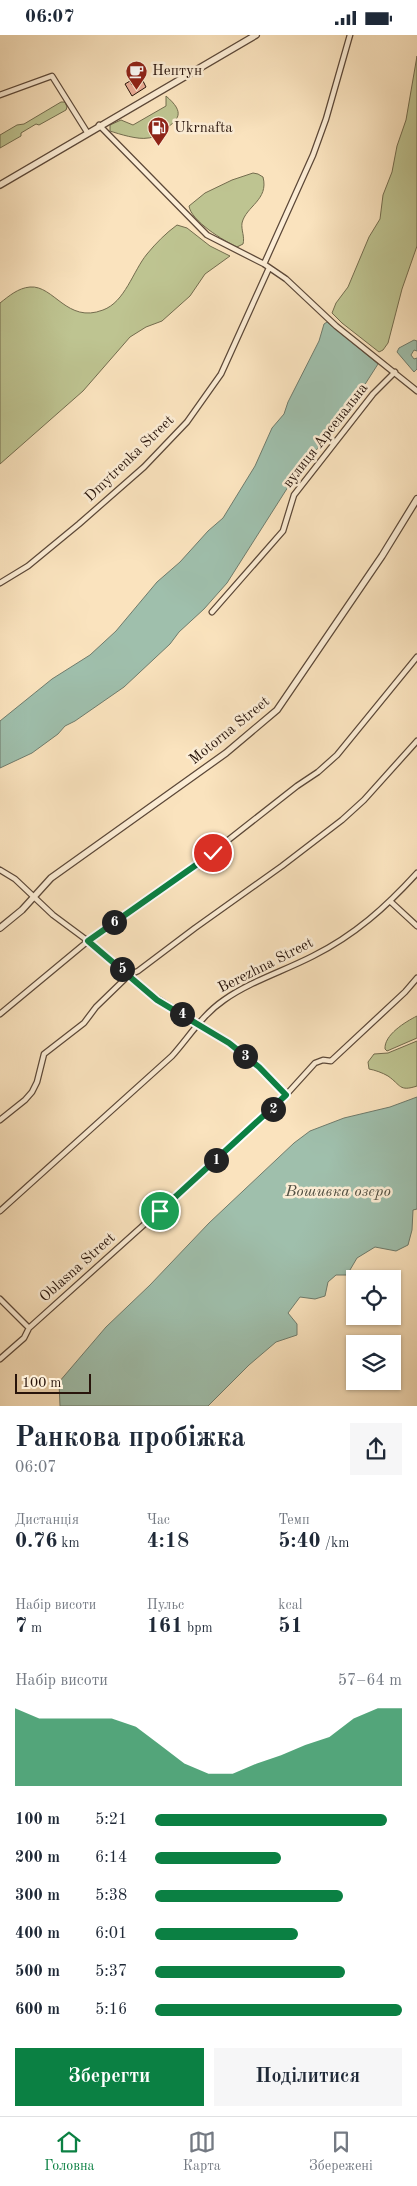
<!DOCTYPE html>
<html lang="uk">
<head>
<meta charset="utf-8">
<style>
	:root { --surface:#fff; --page:#f6f6f7; --text:#1f2937; --muted:#747a83; --line:#e0e1e3; --accent:#0b8043 }
	body { margin:0; font-family:"Old Standard TT",serif; background:var(--page); color:var(--text); height:100vh; display:flex; flex-direction:column; font-size:19px; white-space:nowrap }
	* { box-sizing:border-box; margin:0 }
	p { font-size:16px; color:var(--muted) }
	.icon { flex:none; width:28px; height:28px; fill:none; stroke:currentColor; stroke-width:2; stroke-linecap:round; stroke-linejoin:round }
	.map { position:relative; height:1371px; overflow:hidden }
	.drawer { display:flex; flex-direction:column; background:var(--surface); flex:1 }
	.drawer>* { flex:none }
	.fabs { position:absolute; left:346px; top:1235px; display:grid; gap:10px }
	.fabs a { display:grid; place-items:center; width:55px; height:55px; border-radius:0px; background:var(--surface); box-shadow:0 1px 4px #0004; font-size:25px }
	.scale { position:absolute; left:15px; bottom:12px; width:76px; box-sizing:border-box; padding-left:5px; border:2px solid #28140b; border-top:0; font-size:14px; line-height:18px; white-space:nowrap; color:#28140b; -webkit-text-stroke:4px #fcedd5; paint-order:stroke }
	.pin { position:absolute; display:grid; place-items:center; width:42px; height:42px; color:#fff; margin:-21px; border:2px solid #fff; border-radius:50%; box-shadow:0 1px 5px #0007 }
	.km { position:absolute; width:25px; height:25px; margin:-12px; border-radius:50%; background:#222; color:#fff; font-size:14px; line-height:25px; text-align:center }
	.round { display:grid; place-items:center; flex:none; width:52px; height:52px; border-radius:0px; background:var(--page) }
	.summary { display:flex; align-items:center; justify-content:space-between; height:85px; padding:0 15px }
	h1 { font-size:28px; font-weight:600; line-height:38px }
	.figures { display:grid; grid-template-columns:repeat(3,1fr); gap:8px; height:85px; padding:5px 15px }
	.figures div { display:grid; align-content:center }
	.figures b { font-size:21px; font-weight:600 }
	.figures small { font-size:14px; font-weight:400 }
	.figures p { font-size:14px }
	.chart { height:140px; padding:10px 15px }
	.chart p { display:flex; justify-content:space-between }
	.chart svg { width:100%; height:90px; margin-top:5px; fill:var(--accent); opacity:.7 }
	.button { display:flex; gap:10px; margin-top:auto; padding:10px 15px }
	.button a { flex:1; height:58px; border-radius:0px; background:var(--accent); color:#fff; font-size:20px; font-weight:600; line-height:58px; text-align:center }
	.button a+a { background:var(--page); color:var(--text) }
	ul { padding:0 15px; list-style:none; font-size:16px }
	li { display:grid; grid-template-columns:80px 60px 1fr; align-items:center; height:38px }
	li i { height:12px; border-radius:6px; background:var(--accent) }
	.status { display:flex; justify-content:space-between; align-items:center; height:35px; padding:0 25px; background:var(--surface); direction:ltr }
	.status svg { height:14px; fill:currentColor }
	.tabs { display:flex; justify-content:space-around; align-items:center; height:70px; border-top:1px solid var(--line); background:var(--surface); font-size:14px; color:var(--muted) }
	.tabs a { display:grid; justify-items:center; gap:2px }
	.tabs .on { color:var(--accent) }
	.map>svg:first-child { display:block }
	.green { fill:#bec491; stroke:#736c4e }
	.water { fill:#9fbfac; stroke:#6f7b6c }
	.building { fill:#eaac96; stroke:#28140b }
	.lines { fill:none; stroke-linecap:round; stroke-linejoin:round }
	.minor-casing { stroke:#5c4838; stroke-width:7 }
	.tertiary-casing { stroke:#5c4838; stroke-width:8 }
	.minor { stroke:#fcedd5; stroke-width:4.5 }
	.tertiary { stroke:#fcedd5; stroke-width:5.5 }
	.route-casing { stroke:#fff; stroke-width:10 }
	.route { stroke:#0b8043; stroke-width:6 }
	.labels { text-anchor:middle; dominant-baseline:central; stroke-width:5; stroke-linejoin:round; paint-order:stroke }
	.poi-label { font-size:15px; fill:#28140b; stroke:#fcedd5; text-anchor:start }
	.street-label { font-size:15px; fill:#28140b; stroke:#fcedd5 }
	.water-label { font-size:16px; font-style:italic; fill:#525043; stroke:#fcedd5 }
</style>
</head>
<body>
<div class="status"><b>06:07</b><svg viewBox="0 0 49 12"><path d="M0 12V9h3v3zM5 12V6h3v6zM10 12V3h3v9zM15 12V0h3v12zM26 1h20v11H26zM47 4h2v5h-2z"/></svg></div>
<div class="map">
<svg width="417" height="1371" viewBox="0 0 417 1371">
	<rect width="100%" height="100%" fill="#fae3be"/>
	<filter id="stains"><feTurbulence type="fractalNoise" baseFrequency=".004" numOctaves="4"/><feColorMatrix values="0 0 0 0 .2 0 0 0 0 .09 0 0 0 0 .02 0 0 0 .5 -.17"/></filter>
	<radialGradient id="worn" r=".72"><stop offset=".6" stop-color="#630" stop-opacity="0"/><stop offset="1" stop-color="#630" stop-opacity=".3"/></radialGradient>
	<path class="green" d="M417,21V211L402,254L388,308L383,315L379,317L342,288L332,278L336,268L348,252L369,202L380,184L383,160L392,137L397,111L406,85Z
		M166,61C186,78 179,85 162,96C157,99 153,103 148,103C138,105 119,99 110,96V90L121,85L133,90L166,71Z
		M61,67H65L67,72L66,75L39,90L36,89L21,98V101L0,113V100L17,90L24,89Z
		M253,138L258,139L263,142C269,165 246,171 242,188C241,195 245,202 243,209L237,212C224,206 191,186 189,171L205,158L232,145Z
		M177,190L187,193L210,211L230,221L205,239L190,261L162,286L146,292L130,302L83,356L0,429V268C9,261 18,253 30,252C54,250 67,289 103,275C125,267 133,236 147,219C156,208 166,198 177,190Z
		M417,981V1003L387,1016L385,1014C384,1000 405,987 417,981Z
		M417,1006V1051C399,1057 401,1050 388,1041C383,1038 375,1035 369,1034L368,1027L374,1019L388,1018Z"/>
	<path class="water" d="M327,287L378,329L355,365L343,376L324,405L288,452L227,548L204,574L179,597L170,609L124,652L75,686L65,691L58,699L32,718L0,733V686L52,644L90,620L116,596L157,547L180,527L208,496L223,483L255,431L272,393L284,379L288,367L319,306L324,289Z
		M414,305L417,306V316L414,315L411,320L414,324L417,323V334L414,337L397,317L399,313Z
		M417,1062V1174L413,1175L412,1195L408,1210L396,1216L375,1212L357,1223L347,1240H336L328,1247L325,1261L315,1264L300,1262L288,1278L297,1289V1300L276,1307L249,1330L208,1371H60L59,1347L106,1292L150,1250L209,1188L294,1108L310,1096L344,1083L390,1072Z"/>
	<path class="building" d="M142,44L146,52L132,61L125,49L130,46L132,50Z"/>
	<g class="lines">
		<defs>
			<path id="minor" d="M0,60L52,41L87,97
				M99,90L207,200L264,229L286,244L336,291L417,356
				M264,229L313,120L326,84L350,0
				M0,548L28,531L79,489L144,432L187,387L221,339L269,233
				M212,577L283,496L294,460L373,359L395,337
				M0,835L15,844L53,880L88,906L150,959L229,1008L259,1032L286,1060
				M391,867L417,891
				M0,979L88,906L213,817L297,751L318,737L337,720L417,622
				M0,1085L25,1065L32,1057L37,1047L44,1019L84,988L96,972L129,940L138,936L195,893L282,831L342,785L364,765L417,706
				M0,1176L172,1021C189,1002 202,980 224,965C251,946 284,936 313,921C355,900 386,872 417,838
				M0,1264L29,1293
				M0,1324L24,1303L29,1293L276,1071L315,1028L323,1025L331,1026L405,957L417,943"/>
			<path id="tertiary" d="M0,150L256,0
				M0,893L22,875L51,843L226,718L277,675L382,521L417,464"/>
		</defs>
		<use href="#minor" class="minor-casing"/>
		<use href="#tertiary" class="tertiary-casing"/>
		<use href="#minor" class="minor"/>
		<use href="#tertiary" class="tertiary"/>
	</g>
	<g class="lines">
		<defs>
			<path id="route" d="M160,1176L286,1060L259,1032L229,1008L157,965L88,906L213,818"/>
		</defs>
		<use href="#route" class="route-casing"/>
		<use href="#route" class="route"/>
	</g>
	<defs>
		<symbol id="cafe-pin" viewBox="-11 -11 22 30"><path d="M0 17L-7.5 6A9.5 9.5 0 1 1 7.5 6Z" fill="#8f2418" stroke="#fcedd5"/><path d="M-5.5-4.5H6V0H3Q3 3.5 0 3.5H-2.5Q-5.5 3.5-5.5 0ZM3-3.2v2h1.7v-2ZM-6 4.5H4V6H-6Z" fill="#fff"/></symbol>
		<symbol id="fuel-pin" viewBox="-11 -11 22 30"><path d="M0 17L-7.5 6A9.5 9.5 0 1 1 7.5 6Z" fill="#8f2418" stroke="#fcedd5"/><path d="M-5.5-6h7V0h2V4h1.3V-2.5L3-4.5l.8-.8L6-3V5H2.5V1h-1V6h-7ZM-4.2-4.7v3.2H.2V-4.7Z" fill="#fff"/></symbol>
	</defs>
	<g fill-rule="evenodd">
		<use href="#cafe-pin" x="124" y="24" width="25" height="34"/>
		<use href="#fuel-pin" x="146" y="80" width="25" height="34"/>
	</g>
	<g class="labels">
		<g class="poi-label">
			<text x="152" y="36">Нептун</text>
			<text x="174" y="93">Ukrnafta</text>
		</g>
		<g class="street-label">
			<text transform="translate(326 401) rotate(-52)">вулиця Арсенальна</text>
			<text transform="translate(130 424) rotate(-44)">Dmytrenka Street</text>
			<text transform="translate(230 696) rotate(-39)">Motorna Street</text>
			<text transform="translate(266 931) rotate(-27)">Berezhna Street</text>
			<text transform="translate(78 1233) rotate(-42)">Oblasna Street</text>
		</g>
		<g class="water-label">
			<text x="338" y="1157">Вошивка озеро</text>
		</g>
	</g>
	<rect width="100%" height="100%" filter="url(#stains)"/>
	<rect width="100%" height="100%" fill="url(#worn)"/>
</svg>
<div class="fabs">
<a><svg class="icon" aria-label="locate" viewBox="0 0 24 24"><circle cx="12" cy="12" r="6"/><path d="M12 2v4M12 18v4M2 12h4M18 12h4"/></svg></a>
<a><svg class="icon" aria-label="layers" viewBox="0 0 24 24"><path d="M12 4l9 5-9 5-9-5zM3 14l9 5 9-5"/></svg></a>
</div>
<div class="scale">100 m</div>
<div class="pin" style="left:160px;top:1176px;background:#1e9e55"><svg class="icon" aria-label="arrive" viewBox="0 0 24 24"><path d="M6 21V4h12l-3 4 3 4H6"/></svg></div>
<div class="pin" style="left:213px;top:818px;background:#d93025"><svg class="icon" aria-label="check" viewBox="0 0 24 24"><path d="M5 12l5 5 9-10"/></svg></div>
<b class="km" style="left:216px;top:1125px">1</b>
<b class="km" style="left:273px;top:1074px">2</b>
<b class="km" style="left:245px;top:1021px">3</b>
<b class="km" style="left:182px;top:979px">4</b>
<b class="km" style="left:122px;top:934px">5</b>
<b class="km" style="left:114px;top:887px">6</b>
</div>
<section class="drawer">
<div class="summary"><div><h1>Ранкова пробіжка</h1><p>06:07</p></div><a class="round"><svg class="icon" aria-label="share" viewBox="0 0 24 24"><path d="M12 15V3M7 8l5-5 5 5M5 13v7h14v-7"/></svg></a></div>
<div class="figures">
<div><p>Дистанція</p><b>0.76<small> km</small></b></div>
<div><p>Час</p><b>4:18</b></div>
<div><p>Темп</p><b>5:40<small> /km</small></b></div>
</div>
<div class="figures">
<div><p>Набір висоти</p><b>7<small> m</small></b></div>
<div><p>Пульс</p><b>161<small> bpm</small></b></div>
<div><p>kcal</p><b>51</b></div>
</div>
<div class="chart"><p><span>Набір висоти</span>57–64 m</p>
<svg viewBox="0 0 160 44" preserveAspectRatio="none"><path d="M0 44V6L10 11L20 11L30 11L40 11L50 15L60 24L70 33L80 38L90 38L100 33L110 29L120 24L130 20L140 11L150 6L160 6V44z"/></svg>
</div>
<ul>
<li><b>100 m</b>5:21<i style="width:94%"></i></li>
<li><b>200 m</b>6:14<i style="width:51%"></i></li>
<li><b>300 m</b>5:38<i style="width:76%"></i></li>
<li><b>400 m</b>6:01<i style="width:58%"></i></li>
<li><b>500 m</b>5:37<i style="width:77%"></i></li>
<li><b>600 m</b>5:16<i style="width:100%"></i></li>
</ul>
<div class="button"><a>Зберегти</a><a>Поділитися</a></div>
</section>
<nav class="tabs">
<a class="on"><svg class="icon" aria-label="home" viewBox="0 0 24 24"><path d="M3 11l9-7 9 7M6 9v11h12V9"/></svg>Головна</a>
<a><svg class="icon" aria-label="map" viewBox="0 0 24 24"><path d="M3 6l6-2 6 2 6-2v14l-6 2-6-2-6 2zM9 4v14M15 6v14"/></svg>Карта</a>
<a><svg class="icon" aria-label="saved" viewBox="0 0 24 24"><path d="M7 4h10v16l-5-4-5 4z"/></svg>Збережені</a>
</nav>
</body>
</html>
